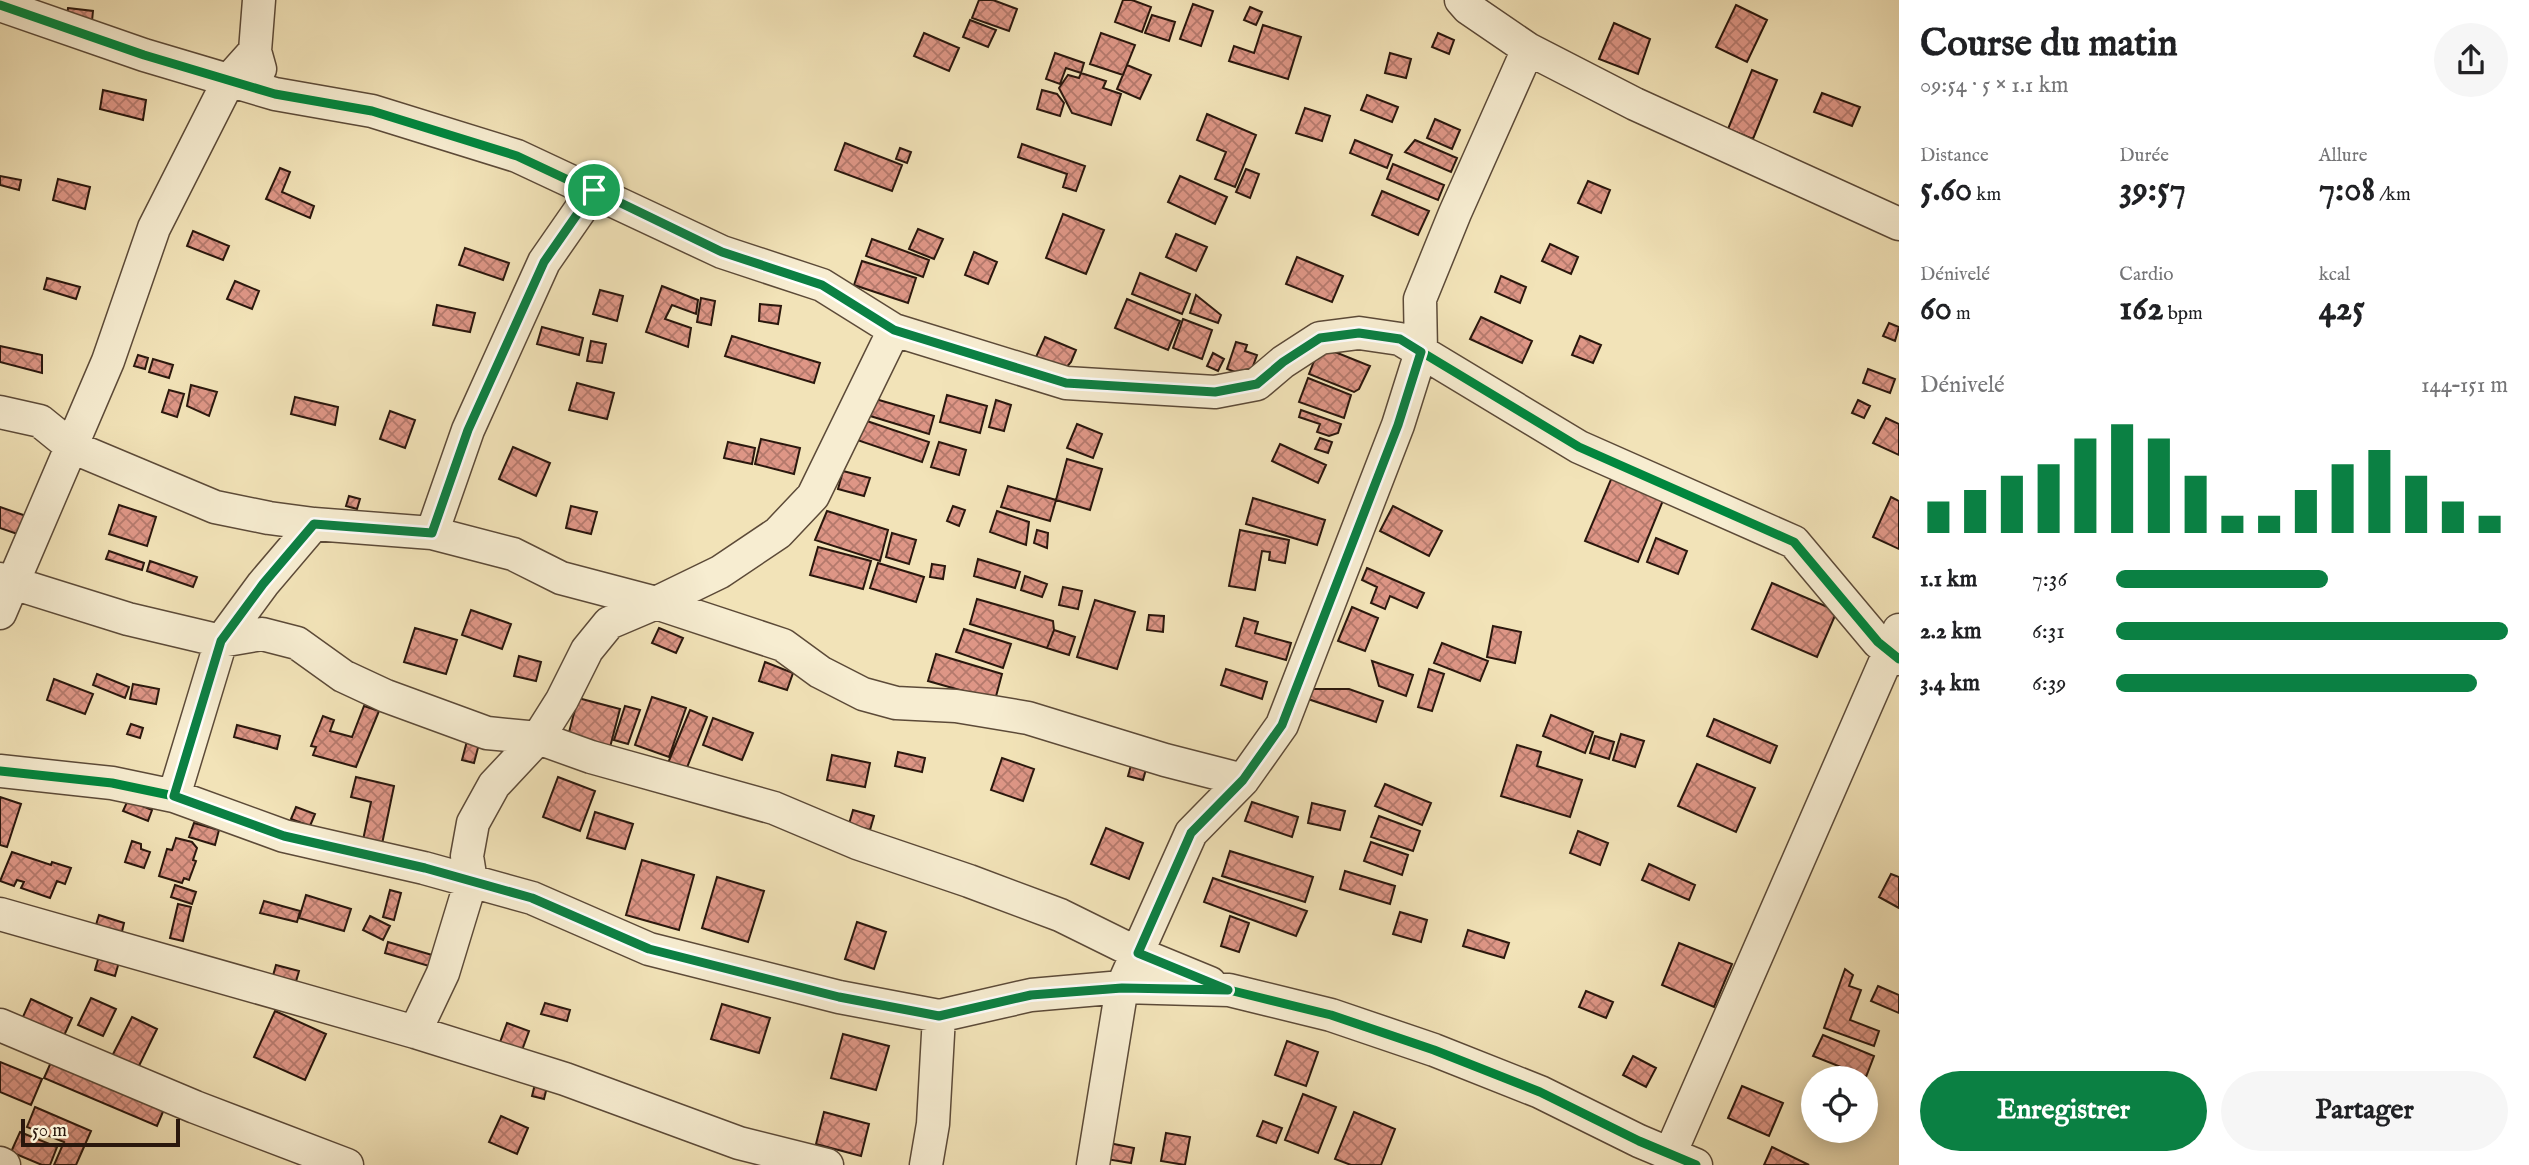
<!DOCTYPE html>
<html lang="fr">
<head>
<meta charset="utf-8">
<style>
	:root { --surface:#fff; --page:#f6f6f6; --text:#202124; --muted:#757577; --accent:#0b8043 }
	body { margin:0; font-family:"IM FELL English",serif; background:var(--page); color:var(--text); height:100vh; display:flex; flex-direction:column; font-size:26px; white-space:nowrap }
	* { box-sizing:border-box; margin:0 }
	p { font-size:23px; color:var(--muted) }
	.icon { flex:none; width:38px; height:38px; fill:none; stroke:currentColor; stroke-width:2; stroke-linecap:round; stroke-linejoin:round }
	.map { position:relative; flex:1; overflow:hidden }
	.panel { display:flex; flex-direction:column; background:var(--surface); width:630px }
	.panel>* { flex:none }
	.tools { position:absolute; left:1801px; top:1066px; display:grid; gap:14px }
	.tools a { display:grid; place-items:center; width:77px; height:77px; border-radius:50%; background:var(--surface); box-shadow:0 4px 18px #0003; font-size:35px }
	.scale { position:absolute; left:21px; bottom:18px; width:159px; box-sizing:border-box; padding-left:7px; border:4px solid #2a170d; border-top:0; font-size:19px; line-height:24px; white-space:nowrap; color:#2a170d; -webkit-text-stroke:5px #f7edd1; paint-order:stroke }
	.pin { position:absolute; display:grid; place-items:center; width:60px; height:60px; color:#fff; margin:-30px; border:4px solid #fff; border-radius:50%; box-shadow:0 2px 7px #0007 }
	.round { display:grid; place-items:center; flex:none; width:74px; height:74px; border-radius:37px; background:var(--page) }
	.headline { display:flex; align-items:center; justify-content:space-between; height:119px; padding:0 21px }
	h1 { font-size:38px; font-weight:700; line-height:52px }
	.figures { display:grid; grid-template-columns:repeat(3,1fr); gap:10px; height:119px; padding:7px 21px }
	.figures div { display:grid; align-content:center }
	.figures b { font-size:35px; font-weight:700 }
	.figures small { font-size:19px; font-weight:400 }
	.figures p { font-size:19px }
	.chart { height:196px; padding:14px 21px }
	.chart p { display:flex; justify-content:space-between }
	.chart svg { width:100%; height:126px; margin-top:7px; stroke:var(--accent); stroke-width:6 }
	.primary-button { display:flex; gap:14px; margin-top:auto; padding:14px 21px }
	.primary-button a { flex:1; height:80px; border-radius:42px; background:var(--accent); color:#fff; font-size:28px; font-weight:700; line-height:80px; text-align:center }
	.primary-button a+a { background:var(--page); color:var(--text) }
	ul { padding:0 21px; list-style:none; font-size:23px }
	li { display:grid; grid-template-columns:112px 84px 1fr; align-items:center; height:52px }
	li i { height:18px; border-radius:9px; background:var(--accent) }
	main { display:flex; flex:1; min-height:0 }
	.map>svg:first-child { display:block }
	.building { fill:url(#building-cross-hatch); stroke:#2a170d; stroke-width:2 }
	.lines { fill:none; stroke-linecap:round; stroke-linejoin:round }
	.minor-casing { stroke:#5c4a38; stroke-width:35 }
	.minor { stroke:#f7edd1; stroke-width:32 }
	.cycleway-casing { stroke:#f7edd1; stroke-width:13 }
	.cycleway { stroke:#00873e; stroke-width:9 }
	.route-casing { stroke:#fff; stroke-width:14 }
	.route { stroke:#0b8043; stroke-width:9 }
</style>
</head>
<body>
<main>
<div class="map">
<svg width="1899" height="1165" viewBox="0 0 1899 1165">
	<defs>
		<pattern id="building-cross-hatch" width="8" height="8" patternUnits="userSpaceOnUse" patternTransform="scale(1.75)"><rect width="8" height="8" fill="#de9686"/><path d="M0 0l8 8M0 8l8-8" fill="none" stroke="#b4796c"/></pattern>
	</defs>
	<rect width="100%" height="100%" fill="#f2e3b8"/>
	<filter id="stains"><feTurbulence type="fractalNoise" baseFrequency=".00286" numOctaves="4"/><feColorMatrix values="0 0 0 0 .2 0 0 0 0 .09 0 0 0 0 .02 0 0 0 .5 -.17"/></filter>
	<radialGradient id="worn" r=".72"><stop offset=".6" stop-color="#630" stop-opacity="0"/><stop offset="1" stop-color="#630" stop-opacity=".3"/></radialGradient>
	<path class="building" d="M979,0H993L1017,9L1009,31L972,18Z
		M1123,0H1132L1151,7L1142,32L1115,22Z
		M1193,4L1213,11L1201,46L1180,39Z
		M1736,5L1767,20L1747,62L1716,47Z
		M1250,7L1262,12L1256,25L1244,20Z
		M68,8L93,11L92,21L67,18Z
		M1152,15L1175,22L1169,41L1145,33Z
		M970,20L996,30L988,47L963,37Z
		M1614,23L1650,39L1638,74L1599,59Z
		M1263,25L1301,37L1288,79L1229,61L1234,46L1254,53Z
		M924,33L959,48L949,71L914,56Z
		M1101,33L1135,45L1123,75L1090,64Z
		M1438,33L1454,40L1449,54L1432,47Z
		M1055,53L1084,63L1081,73L1066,68L1060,84L1046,79Z
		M1390,53L1411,59L1406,78L1385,73Z
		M1127,65L1151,75L1140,99L1117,89Z
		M1752,70L1777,80L1753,139L1728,129Z
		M1081,73L1106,81L1103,88L1121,94L1111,125L1072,113L1059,88L1068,75L1079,78Z
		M103,90L146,100L143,120L100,109Z
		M1042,90L1057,94L1064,103L1060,116L1037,109Z
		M1822,93L1860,107L1852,126L1814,112Z
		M1367,95L1398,107L1392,122L1361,110Z
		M1305,108L1330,116L1322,141L1296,133Z
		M1207,114L1256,135L1235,187L1215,179L1226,152L1197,140Z
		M1435,119L1460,130L1452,149L1427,138Z
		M1355,140L1392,155L1387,168L1350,153Z
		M1415,140L1457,158L1451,172L1405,152Z
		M845,143L902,165L892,191L835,170Z
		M1022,144L1085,166L1076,191L1063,187L1067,174L1018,157Z
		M900,148L911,152L907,163L896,159Z
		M1393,164L1444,185L1438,200L1387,179Z
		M280,168L290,172L282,192L314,206L310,218L266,199Z
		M1246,169L1259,174L1250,198L1236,192Z
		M0,176L21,180L19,190L0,185Z
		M1180,176L1227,197L1215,224L1168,202Z
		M58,179L90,187L85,209L53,200Z
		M1588,181L1610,190L1601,213L1578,203Z
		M1382,191L1429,211L1418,235L1372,215Z
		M1063,214L1104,230L1086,274L1046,258Z
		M918,229L943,239L934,259L909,249Z
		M193,231L229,246L223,260L187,246Z
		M1176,234L1207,247L1196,271L1166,257Z
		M872,239L929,260L923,277L866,256Z
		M1550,244L1578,257L1571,274L1542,261Z
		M465,248L509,263L503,280L459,265Z
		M974,252L997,262L988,284L965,275Z
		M1297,257L1343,276L1332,302L1286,284Z
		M862,261L916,278L908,303L854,285Z
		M1140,273L1190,294L1182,314L1132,294Z
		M1501,276L1526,287L1520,303L1495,292Z
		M47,278L80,287L76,299L44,289Z
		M235,281L259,291L252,309L227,299Z
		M662,286L698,300L696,314L672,305L665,319L691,328L688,347L646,332Z
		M600,290L623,296L617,321L593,314Z
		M1196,295L1221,315L1218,323L1190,313Z
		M701,298L715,301L711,325L697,322Z
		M1127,299L1180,321L1168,350L1115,328Z
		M760,304L781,306L778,324L759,321Z
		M437,305L475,313L470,332L433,325Z
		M1481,317L1532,341L1522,363L1470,339Z
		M1183,319L1212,330L1202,359L1173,348Z
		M1889,323L1899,327L1895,341L1883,336Z
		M542,327L583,338L579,355L537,344Z
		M732,336L820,363L814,383L725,356Z
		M1580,336L1601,345L1593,363L1572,355Z
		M1045,337L1076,350L1071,362L1065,369L1036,357Z
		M591,341L606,344L602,363L587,361Z
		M1236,342L1247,345L1245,351L1257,355L1249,377L1227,369Z
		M0,346L42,355V373L0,362Z
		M1320,346L1370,366L1359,389L1354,392L1309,374Z
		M1213,353L1224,359L1218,371L1207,366Z
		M138,355L148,358L145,369L134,366Z
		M153,359L173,365L169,378L149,372Z
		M1868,369L1895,379L1890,393L1863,383Z
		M1308,378L1351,395L1344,418L1299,402Z
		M577,383L614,393L607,419L569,410Z
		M191,385L217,392L209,416L187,406Z
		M169,390L184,394L177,417L162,412Z
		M947,395L987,406L980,433L940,422Z
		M295,397L338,407L335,425L291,414Z
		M872,398L934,416L929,434L867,415Z
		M996,400L1011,405L1004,431L989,427Z
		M1858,400L1870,406L1864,418L1852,413Z
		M1301,410L1341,424L1338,433L1329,436L1317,432L1320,424L1299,417Z
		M390,411L415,420L405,448L380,439Z
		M1886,418L1899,424V455L1873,443Z
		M864,420L929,442L922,462L857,440Z
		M1077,424L1102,434L1093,458L1067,448Z
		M1320,438L1332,442L1328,453L1315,449Z
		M761,439L800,448L794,474L755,464Z
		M728,442L755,448L752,464L724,458Z
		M939,442L966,450L959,475L931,467Z
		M1280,444L1326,465L1318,483L1272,461Z
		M513,447L550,463L536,496L499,479Z
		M1067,459L1102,469L1090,510L1056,500Z
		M843,471L870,478L864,496L838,489Z
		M1612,477L1664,498L1638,562L1585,541Z
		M1008,486L1056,500L1050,521L1001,507Z
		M349,496L360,499L357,509L346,506Z
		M1891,497L1899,501V549L1873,537Z
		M1253,498L1325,520L1317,545L1246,524Z
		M119,505L156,517L147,546L109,534Z
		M571,506L597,512L591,534L566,528Z
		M953,506L965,510L959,526L947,521Z
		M1393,506L1442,531L1429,556L1380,531Z
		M0,507L29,517L23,536L0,528Z
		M827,511L888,530L880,561L815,540Z
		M997,511L1029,522L1026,545L990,532Z
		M1037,530L1048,533L1047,548L1034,543Z
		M1240,530L1289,540L1285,563L1269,560L1270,552L1262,551L1255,590L1229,586Z
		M892,533L916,540L909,564L886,557Z
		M1656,538L1687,551L1678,574L1647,562Z
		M818,547L871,561L863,589L810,575Z
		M109,551L144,563L142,570L106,559Z
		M978,559L1020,572L1015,588L974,576Z
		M150,561L197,577L193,587L147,571Z
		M878,563L924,577L916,602L870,588Z
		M932,564L945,566L943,579L930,577Z
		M1367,568L1424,593L1417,608L1390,596L1385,609L1371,603L1377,587L1362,580Z
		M1025,576L1047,584L1042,597L1021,590Z
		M1772,583L1837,611L1817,657L1752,629Z
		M1063,587L1082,591L1078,609L1059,605Z
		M977,599L1053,621L1054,630L1047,648L970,624Z
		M1095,600L1135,612L1117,669L1077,657Z
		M1352,607L1378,618L1365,651L1338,641Z
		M471,610L511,624L502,649L462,635Z
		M1149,615L1164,616L1163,632L1147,630Z
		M1244,618L1258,622L1255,633L1291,643L1286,660L1236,646Z
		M1493,626L1521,632L1515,663L1487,657Z
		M415,628L457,640L446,674L404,662Z
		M659,628L683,638L676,653L652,643Z
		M964,629L1011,644L1003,668L956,652Z
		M1054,630L1075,637L1069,655L1047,648Z
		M1442,643L1488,661L1480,681L1434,663Z
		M936,654L1002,674L995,700L928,681Z
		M519,656L541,662L536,681L514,676Z
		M1372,661L1413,675L1406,696L1379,686Z
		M765,662L793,673L787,690L759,681Z
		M1226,669L1267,682L1262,699L1221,685Z
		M1429,669L1444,674L1432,711L1418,707Z
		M97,674L129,687L125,698L93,685Z
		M54,679L93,694L85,714L47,700Z
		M133,684L159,689L156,704L130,699Z
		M1311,689H1349L1383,701L1376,722L1308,699Z
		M652,697L686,708L669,757L635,745Z
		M578,698L620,709L609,751L567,740Z
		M364,706L379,711L356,767L313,755L316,747L311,746L323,716L334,720L330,731L352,737Z
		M625,706L640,710L628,744L614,740Z
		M690,710L707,717L686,770L668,763Z
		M1551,715L1593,732L1585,753L1543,736Z
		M713,718L753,733L742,760L703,745Z
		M1714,719L1777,746L1770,763L1707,736Z
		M131,724L143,728L140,738L127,734Z
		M237,725L280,736L277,749L234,737Z
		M1621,734L1644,741L1635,767L1613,760Z
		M1595,736L1614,742L1609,759L1590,753Z
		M467,741L479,744L474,763L462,760Z
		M1517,745L1541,752L1537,766L1582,780L1570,817L1501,796Z
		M898,752L925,758L922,772L895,766Z
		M832,755L870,763L865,787L827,780Z
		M1002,758L1034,769L1023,801L991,790Z
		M1133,758L1148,762L1143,780L1128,776Z
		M1697,764L1755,788L1736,832L1678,806Z
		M356,777L394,786L382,844L363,840L371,802L351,797Z
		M558,777L595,791L580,831L543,817Z
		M1385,784L1431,803L1422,825L1375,806Z
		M0,797L21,804L7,847L0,845Z
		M128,800L152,810L148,821L123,811Z
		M1252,802L1298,817L1292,837L1245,821Z
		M1312,803L1345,811L1340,830L1308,823Z
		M296,807L315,814L310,826L291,819Z
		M853,810L874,816L870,830L849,824Z
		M595,812L633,824L625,849L587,838Z
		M1379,816L1420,831L1413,851L1371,837Z
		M194,823L219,830L215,845L189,837Z
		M1106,828L1143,843L1129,879L1091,864Z
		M1578,831L1608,843L1600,865L1570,853Z
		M176,838L192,842L197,848L193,860L196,861L189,880L184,878L182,883L159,876L167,849L172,850Z
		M132,841L141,844V849L150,852L144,868L125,862Z
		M1371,842L1408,855L1402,875L1364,861Z
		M1230,851L1313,877L1305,902L1222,876Z
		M12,852L51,865L52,862L71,868L65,884L57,881L50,898L21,888L24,882L17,880L14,886L0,881Z
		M642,860L694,875L679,930L626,915Z
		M1649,864L1695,885L1689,900L1642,880Z
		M1345,871L1395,886L1390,904L1340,889Z
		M1891,874L1899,877V908L1879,897Z
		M717,877L764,891L748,942L702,928Z
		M1213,878L1307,911L1296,936L1204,902Z
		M175,885L196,892L192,904L171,897Z
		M390,890L401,893L394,920L383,917Z
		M306,895L351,909L344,931L299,918Z
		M264,901L300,911L297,922L260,913Z
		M178,904L191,907L183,941L170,938Z
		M1400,912L1427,920L1421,942L1393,934Z
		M99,915L124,923L121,936L95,928Z
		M370,916L390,926L383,940L363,930Z
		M1230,916L1249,923L1239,952L1221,946Z
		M857,922L886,932L874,969L845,959Z
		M1468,930L1509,943L1504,958L1463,946Z
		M388,942L432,955L429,966L385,953Z
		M1679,943L1732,964L1714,1007L1662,985Z
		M99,956L119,962L115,976L95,970Z
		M276,965L299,971L295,985L272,979Z
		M1845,969L1853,975L1849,986L1861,990L1850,1020L1879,1031L1874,1046L1824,1028Z
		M1878,986L1899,995V1013L1871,1001Z
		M1586,991L1613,1002L1606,1018L1579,1007Z
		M91,998L116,1009L103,1036L78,1025Z
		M31,999L72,1018L63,1038L22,1019Z
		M545,1003L570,1010L567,1021L541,1014Z
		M722,1004L770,1018L759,1053L711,1039Z
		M275,1011L326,1034L305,1080L254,1057Z
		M132,1017L157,1029L136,1072L110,1060Z
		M507,1023L529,1031L521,1053L499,1045Z
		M843,1034L889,1046L876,1090L831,1078Z
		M1823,1035L1874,1056L1866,1077L1813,1056Z
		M1287,1041L1318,1052L1306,1086L1275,1075Z
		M1633,1056L1656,1068L1646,1087L1623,1075Z
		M52,1060L165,1107L157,1126L44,1078Z
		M0,1062L42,1079L31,1105L0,1092Z
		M535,1084L547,1087L544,1099L532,1096Z
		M1742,1086L1783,1103L1769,1136L1728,1118Z
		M1303,1094L1336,1107L1318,1153L1285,1140Z
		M35,1107L91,1131L76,1165H54L64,1142L27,1127Z
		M824,1112L869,1124L861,1156L816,1144Z
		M1354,1112L1395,1129L1381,1165H1351L1335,1159Z
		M501,1116L528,1128L517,1154L489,1142Z
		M1263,1121L1282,1128L1276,1143L1257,1136Z
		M20,1132L57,1147L50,1165H42L11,1152Z
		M1166,1133L1190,1137L1185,1165L1161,1161Z
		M1109,1143L1134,1148L1131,1163L1106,1159Z
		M1772,1147L1809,1165H1764Z"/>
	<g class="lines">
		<defs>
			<path id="minor" d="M259,0L255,51L260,69
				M1461,0L1468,8L1528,49L1635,104L1899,224
				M0,5L144,55L275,94L372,111L517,156L722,252L822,285L894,330L1066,383L1215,392L1257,384L1283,362L1320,338L1359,333L1400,339L1579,447L1794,542L1878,642L1899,659
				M0,412L40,421L72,447L215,507L269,518L314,524L432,533L513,554L561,578L656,603L783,645L820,672L863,694L896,703L956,706L1028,718L1165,760L1243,780
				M432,533L468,430L544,262L594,190
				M0,579L128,619L221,641L262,634L297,643L343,676L386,696L487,733L538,738L591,757L774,808L857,843L969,881L1060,915L1137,953L1210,983
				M0,613L108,361L154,228L229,80L255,51
				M0,771L112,783L174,796L284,836L424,868L532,898L649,949L839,997L939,1016L1031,995L1122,987L1229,990L1331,1015L1434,1050L1540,1092L1639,1141L1696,1165
				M174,796L221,641L263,584L314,524
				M0,914L415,1032L565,1079L739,1143L827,1165
				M0,1025L195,1107L347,1165
				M415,1032L443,973L471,881L467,856L473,823L494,785L538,738L562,700L587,650L609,623L656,603L720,572L778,533L813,496L894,330
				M1670,1154L1899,630
				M0,1163L4,1165
				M926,1165L933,1124L939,1016
				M1093,1165L1122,987L1191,833L1243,780L1282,725L1398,425L1421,352L1420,299L1455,213L1528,49"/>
		</defs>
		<use href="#minor" class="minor-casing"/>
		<use href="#minor" class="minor"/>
		<defs>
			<path id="cycleway" d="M0,5L144,55L275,94L372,111L517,156L722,252L822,285L894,330L1066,383L1215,392L1257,384L1283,362L1320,338L1359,333L1400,339L1579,447L1794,542L1878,642L1899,659
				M0,771L112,783L174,796L284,836L424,868L532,898L649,949L839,997L939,1016L1031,995L1122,987L1229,990L1331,1015L1434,1050L1540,1092L1639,1141L1696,1165"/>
		</defs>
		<use href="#cycleway" class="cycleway-casing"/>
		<use href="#cycleway" class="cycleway"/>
	</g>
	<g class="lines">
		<defs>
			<path id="route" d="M594,190L722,252L822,285L894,330L1066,383L1215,392L1257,384L1283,362L1320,338L1359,333L1400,339L1421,352L1398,425L1282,725L1243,780L1191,833L1138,953L1228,990L1122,988L1031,995L939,1016L839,997L649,949L532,898L425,868L284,836L174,796L221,641L263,584L314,524L432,533L468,430L544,262Z"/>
		</defs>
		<use href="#route" class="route-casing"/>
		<use href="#route" class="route"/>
	</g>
	<rect width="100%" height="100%" filter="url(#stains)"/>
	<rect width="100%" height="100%" fill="url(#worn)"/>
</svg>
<div class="tools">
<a><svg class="icon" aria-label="locate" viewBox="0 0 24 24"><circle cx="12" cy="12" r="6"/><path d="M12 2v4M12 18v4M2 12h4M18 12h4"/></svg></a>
</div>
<div class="scale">50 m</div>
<div class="pin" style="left:594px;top:190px;background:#1e9e55"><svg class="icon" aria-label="arrive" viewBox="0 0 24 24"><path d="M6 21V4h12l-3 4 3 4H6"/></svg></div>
</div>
<section class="panel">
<div class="headline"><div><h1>Course du matin</h1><p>09:54 · 5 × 1.1 km</p></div><a class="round"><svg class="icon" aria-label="share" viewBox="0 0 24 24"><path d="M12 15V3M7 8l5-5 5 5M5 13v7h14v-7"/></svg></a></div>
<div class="figures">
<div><p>Distance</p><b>5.60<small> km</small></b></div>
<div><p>Durée</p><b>39:57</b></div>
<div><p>Allure</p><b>7:08<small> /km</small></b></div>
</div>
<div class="figures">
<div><p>Dénivelé</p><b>60<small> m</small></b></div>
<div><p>Cardio</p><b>162<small> bpm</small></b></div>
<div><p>kcal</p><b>425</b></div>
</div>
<div class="chart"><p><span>Dénivelé</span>144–151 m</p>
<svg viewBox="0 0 160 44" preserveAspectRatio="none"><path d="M5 44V33M15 44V29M25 44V24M35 44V20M45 44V11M55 44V6M65 44V11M75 44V24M85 44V38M95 44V38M105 44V29M115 44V20M125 44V15M135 44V24M145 44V33M155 44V38"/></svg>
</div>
<ul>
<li><b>1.1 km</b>7:36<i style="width:54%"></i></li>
<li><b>2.2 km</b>6:31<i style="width:100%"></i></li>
<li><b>3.4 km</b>6:39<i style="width:92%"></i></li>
</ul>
<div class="primary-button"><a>Enregistrer</a><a>Partager</a></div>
</section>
</main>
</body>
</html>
